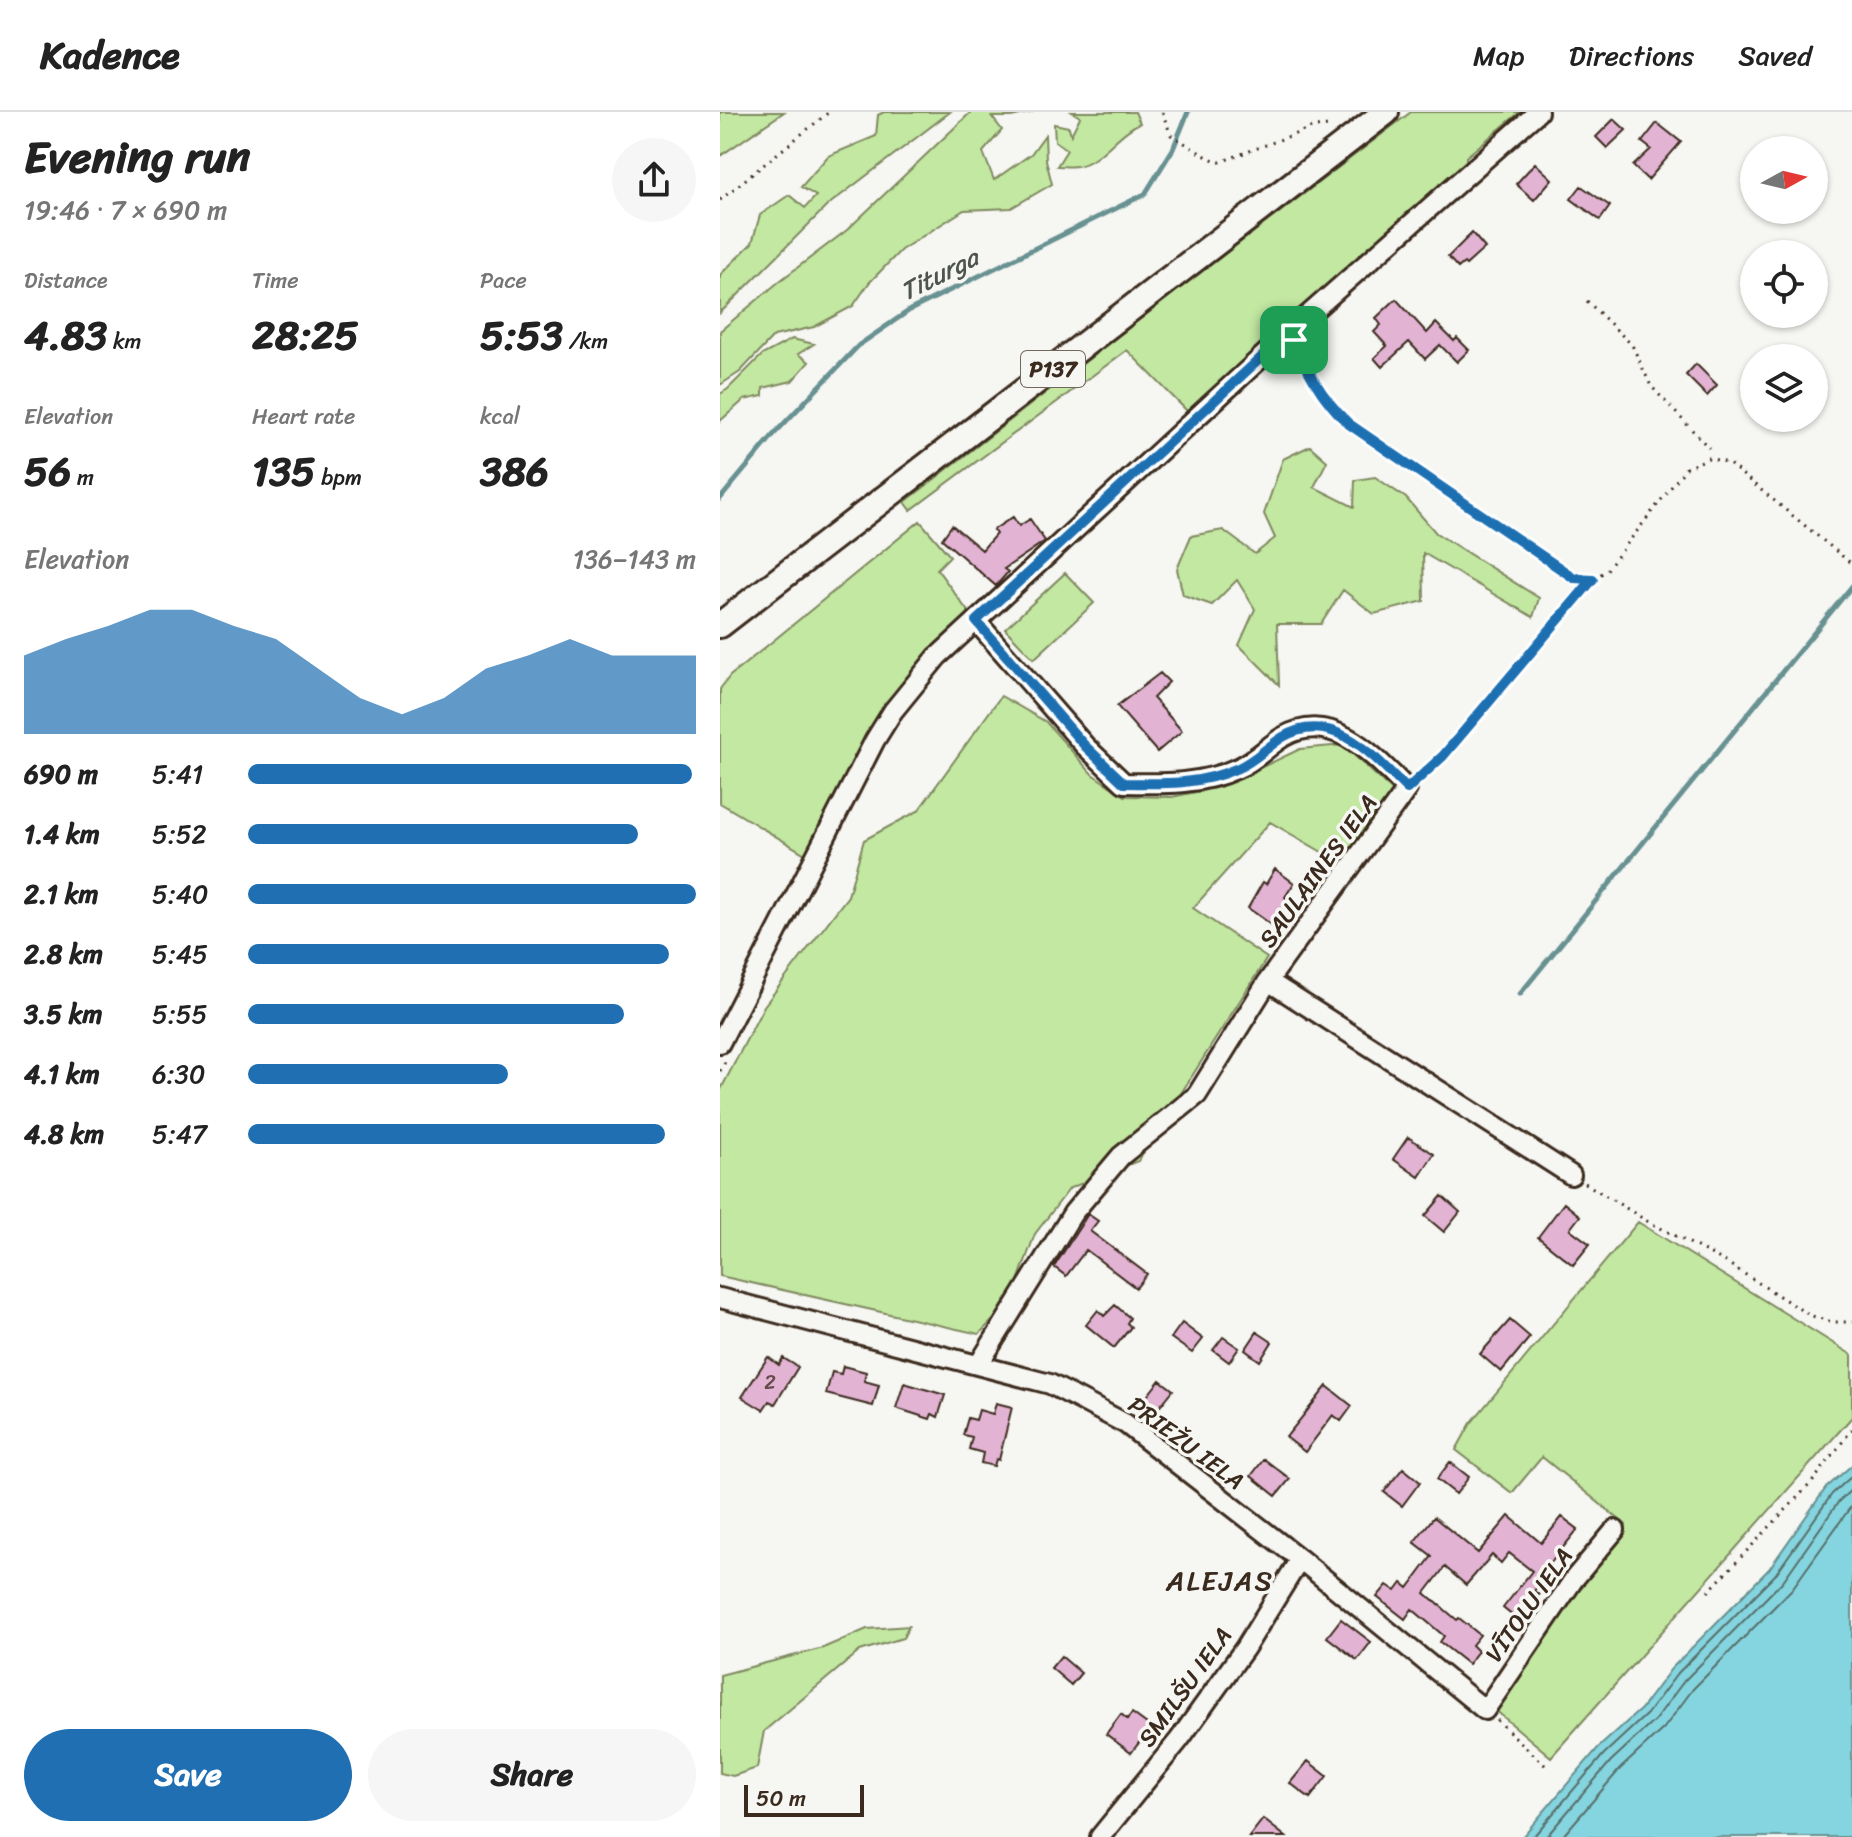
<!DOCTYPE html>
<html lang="en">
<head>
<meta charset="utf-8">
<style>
	:root { --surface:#fff; --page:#f6f6f6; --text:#222; --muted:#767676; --line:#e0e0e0; --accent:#1f6fb2 }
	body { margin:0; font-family:Sriracha,sans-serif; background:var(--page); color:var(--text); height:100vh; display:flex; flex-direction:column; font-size:30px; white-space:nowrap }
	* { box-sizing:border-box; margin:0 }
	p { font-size:26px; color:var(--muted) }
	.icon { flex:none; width:44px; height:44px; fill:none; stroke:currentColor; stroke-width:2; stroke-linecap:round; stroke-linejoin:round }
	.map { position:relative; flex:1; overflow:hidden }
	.sheet { display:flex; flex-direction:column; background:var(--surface); width:720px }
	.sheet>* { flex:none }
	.needle { width:52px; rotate:82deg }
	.tools { position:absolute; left:1020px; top:24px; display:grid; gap:16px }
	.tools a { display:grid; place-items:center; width:88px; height:88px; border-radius:50%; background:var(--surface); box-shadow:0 2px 6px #0004; font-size:40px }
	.scale { position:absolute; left:24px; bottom:20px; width:120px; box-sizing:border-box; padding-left:8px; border:4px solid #3b2a1e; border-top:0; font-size:22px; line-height:28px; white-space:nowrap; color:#3b2a1e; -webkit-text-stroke:6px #f6f6f2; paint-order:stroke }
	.pin { position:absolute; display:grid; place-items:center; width:68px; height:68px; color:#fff; margin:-34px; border-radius:16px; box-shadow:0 4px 12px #0006 }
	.round { display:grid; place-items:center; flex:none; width:84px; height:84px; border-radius:42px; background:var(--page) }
	.head { display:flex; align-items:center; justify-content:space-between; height:136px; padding:0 24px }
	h1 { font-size:44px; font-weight:700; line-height:60px }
	.figures { display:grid; grid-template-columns:repeat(3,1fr); gap:12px; height:136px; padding:8px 24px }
	.figures div { display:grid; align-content:center }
	.figures b { font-size:40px; font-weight:700 }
	.figures small { font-size:22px; font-weight:400 }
	.figures p { font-size:22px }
	.chart { height:224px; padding:16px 24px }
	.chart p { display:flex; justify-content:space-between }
	.chart svg { width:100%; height:144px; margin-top:8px; fill:var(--accent); opacity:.7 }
	.button { display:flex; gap:16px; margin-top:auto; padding:16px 24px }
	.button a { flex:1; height:92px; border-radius:48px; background:var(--accent); color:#fff; font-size:32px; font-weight:700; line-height:92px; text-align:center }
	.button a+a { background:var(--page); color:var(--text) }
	ul { padding:0 24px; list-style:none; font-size:26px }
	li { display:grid; grid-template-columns:128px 96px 1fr; align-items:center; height:60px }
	li i { height:20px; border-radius:10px; background:var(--accent) }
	header { display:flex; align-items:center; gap:48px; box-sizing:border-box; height:112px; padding:0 40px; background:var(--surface); border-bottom:2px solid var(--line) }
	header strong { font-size:38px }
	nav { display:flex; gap:44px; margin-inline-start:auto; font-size:28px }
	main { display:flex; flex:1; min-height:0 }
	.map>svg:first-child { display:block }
	.green { fill:#c3e8a2; stroke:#7f8960; stroke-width:2 }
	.water { fill:#84d5df; stroke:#679192; stroke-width:2 }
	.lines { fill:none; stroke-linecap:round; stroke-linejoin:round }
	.shore { stroke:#586e6b; stroke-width:2 }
	.stream { stroke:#679192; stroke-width:5 }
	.building { fill:#e3b3d4; stroke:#3b2a1e; stroke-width:2 }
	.minor-casing { stroke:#3b2a1e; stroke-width:24 }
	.major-casing { stroke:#3b2a1e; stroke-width:30 }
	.path { stroke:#3b2a1e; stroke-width:3; stroke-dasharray:2 6; stroke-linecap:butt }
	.minor { stroke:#f6f6f2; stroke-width:18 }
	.major { stroke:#f6f6f2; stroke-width:24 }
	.route-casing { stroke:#fff; stroke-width:16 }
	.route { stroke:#1f6fb2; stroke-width:10 }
	.labels { text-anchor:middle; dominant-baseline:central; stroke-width:7; stroke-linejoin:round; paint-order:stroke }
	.number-label { font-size:20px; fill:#654c4c }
	.shield { fill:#f6f6f2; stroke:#73675e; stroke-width:2 }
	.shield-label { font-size:22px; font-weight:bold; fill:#3b2a1e }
	.street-label { font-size:24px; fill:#3b2a1e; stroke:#f6f6f2 }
	.water-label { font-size:26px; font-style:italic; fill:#4d554e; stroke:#f6f6f2 }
	.quarter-label { font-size:28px; letter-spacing:2px; fill:#3b2a1e; stroke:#f6f6f2 }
</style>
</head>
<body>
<header>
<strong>Kadence</strong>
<nav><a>Map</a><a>Directions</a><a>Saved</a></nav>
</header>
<main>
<section class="sheet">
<div class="head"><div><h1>Evening run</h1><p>19:46 · 7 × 690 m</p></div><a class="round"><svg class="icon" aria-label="share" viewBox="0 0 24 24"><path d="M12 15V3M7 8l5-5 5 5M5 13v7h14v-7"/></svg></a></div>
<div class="figures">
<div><p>Distance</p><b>4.83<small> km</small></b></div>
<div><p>Time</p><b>28:25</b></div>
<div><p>Pace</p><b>5:53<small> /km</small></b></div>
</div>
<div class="figures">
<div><p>Elevation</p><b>56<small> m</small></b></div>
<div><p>Heart rate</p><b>135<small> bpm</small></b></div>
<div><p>kcal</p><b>386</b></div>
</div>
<div class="chart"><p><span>Elevation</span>136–143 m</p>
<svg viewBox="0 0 160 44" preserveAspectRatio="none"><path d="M0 44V20L10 15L20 11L30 6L40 6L50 11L60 15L70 24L80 33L90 38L100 33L110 24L120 20L130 15L140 20L150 20L160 20V44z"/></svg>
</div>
<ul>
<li><b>690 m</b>5:41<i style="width:99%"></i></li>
<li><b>1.4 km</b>5:52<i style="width:87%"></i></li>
<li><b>2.1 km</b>5:40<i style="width:100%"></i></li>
<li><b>2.8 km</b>5:45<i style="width:94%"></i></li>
<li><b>3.5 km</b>5:55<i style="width:84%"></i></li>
<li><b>4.1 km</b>6:30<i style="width:58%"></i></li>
<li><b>4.8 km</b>5:47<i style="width:93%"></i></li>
</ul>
<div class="button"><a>Save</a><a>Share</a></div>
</section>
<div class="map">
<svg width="1132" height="1725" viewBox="0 0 1132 1725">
	<rect width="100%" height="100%" fill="#f6f6f2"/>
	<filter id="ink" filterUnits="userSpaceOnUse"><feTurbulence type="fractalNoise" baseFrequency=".0125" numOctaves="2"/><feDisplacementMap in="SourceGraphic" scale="16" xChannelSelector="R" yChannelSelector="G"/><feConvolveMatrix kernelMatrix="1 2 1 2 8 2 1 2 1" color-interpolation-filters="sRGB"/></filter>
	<g filter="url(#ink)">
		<path class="green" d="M0,0H64L0,44Z
			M164,0H230L108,93L0,201V163L32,131L40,103L69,83L85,96L96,84L81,75L108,44L156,24L158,3Z
			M251,0H313L291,5H272L282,18L263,40L274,68L311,42L325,23L326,48L332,72L291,96L244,98L181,138L149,171L133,194L94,215L54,224L20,260L0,273V219L61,168L127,118Z
			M352,0H415L420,11C398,20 380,51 357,54C351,55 343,54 337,54L347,38L335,29L334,12L349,15L351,23L360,5Z
			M691,0H800L746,45L747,54L470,302L407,238L191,398L185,390L446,187Z
			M72,227L94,232L78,242L89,250L72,269L43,276V284L24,288L0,309V282L8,277L42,243Z
			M590,334L607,349L594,375L634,395L635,368L655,365L686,386L716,421L819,486L813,505L703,441L704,489L654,502L623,478L601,512H557L559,573L519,533L535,497L517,468L492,493L463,483L457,457L471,424L503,418L535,442L555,426L544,402L563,347Z
			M200,409L230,444L217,457L249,501L171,585L87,743L0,691V577L10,564Z
			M345,461L374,491L314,547L285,517Z
			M281,584L326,610L372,662L405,684L452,685L500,675L580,637L623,633L676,682L621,751L550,710L473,796L547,846L418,1049L350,1076L315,1122L290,1191L259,1222L0,1164V979L44,894L128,784L144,728L198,699Z
			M918,1110L1132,1243V1305L831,1645L774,1597L853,1482L906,1413L822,1345L792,1381L736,1338L751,1311Z
			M189,1514L183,1526L140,1539L44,1619L37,1656L13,1664L0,1661V1563L103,1536L147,1517Z"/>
		<path class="water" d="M1132,1353V1725H802L878,1636L921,1597L951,1557L1049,1457L1106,1376Z"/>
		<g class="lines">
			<path class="shore" d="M813,1725L884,1642L927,1602L957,1562L1055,1463L1112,1382L1132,1364
				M826,1725L891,1649L935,1608L964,1569L1063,1469L1119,1389L1132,1377
				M842,1725L900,1657L944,1616L973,1577L1072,1477L1132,1393"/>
			<path class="stream" d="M0,387L55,321L139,233L190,198L425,82L453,37L468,0
				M800,882L1132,474"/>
		</g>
		<path class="building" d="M894,7L906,18L887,36L876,25Z
			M937,11L961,30L928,68L913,54L931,37L922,30Z
			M815,51L832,67L814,88L796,72Z
			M861,74L890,94L880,108L851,87Z
			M752,121L765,136L746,153L744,151L738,156L728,145Z
			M676,187L707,221L716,211L734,229L737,226L749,238L737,250L720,233L705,247L689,230L662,255L654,246L667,234L654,220L661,213L656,206Z
			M976,252L997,273L987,284L966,263Z
			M293,405L299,414L310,407L325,429L284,457L288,460L276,474L222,427L232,413L262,438L276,422L273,418Z
			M440,561L449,570L433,586L462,619L437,640L397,594Z
			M555,757L574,771L565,785L569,788L552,813L528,796L543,770L546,772Z
			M688,1025L714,1042L699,1065L673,1047Z
			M722,1084L740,1100L724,1120L705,1104Z
			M844,1091L860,1104L850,1117L870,1132L853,1153L818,1125Z
			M368,1102L378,1109L370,1119L427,1162L416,1176L366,1138L346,1164L334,1155Z
			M395,1193L410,1206L407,1211L411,1215L394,1236L366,1213L378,1198L384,1204Z
			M790,1208L810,1225L781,1260L760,1242Z
			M462,1211L483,1227L472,1241L451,1226Z
			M537,1220L552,1230L540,1249L525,1238Z
			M503,1225L519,1236L509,1250L493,1238Z
			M48,1245L59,1253L63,1246L78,1255L55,1292L49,1289L43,1298L22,1285Z
			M123,1254L146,1260L144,1269L159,1273L153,1294L106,1282L112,1260L121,1262Z
			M440,1268L453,1278L433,1303L420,1293Z
			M184,1271L225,1283L218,1305L212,1302L210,1307L176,1296Z
			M607,1274L632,1294L621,1309L613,1303L585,1340L566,1325Z
			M276,1291L292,1295L279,1348L276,1347L274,1354L261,1351L263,1341L249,1337L252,1325L243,1323L248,1306L256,1308L259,1298L273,1302Z
			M544,1347L570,1367L556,1384L531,1364Z
			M730,1350L749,1365L736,1382L717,1367Z
			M683,1356L700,1370L682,1394L664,1380Z
			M789,1404L821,1431L842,1405L858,1417L829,1453L832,1456L814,1479L819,1483L799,1509L783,1496L812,1459L789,1441L781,1451L772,1443L746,1473L725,1455L705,1481L737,1508L739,1506L760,1523L752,1533L758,1539L748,1552L720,1530L724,1524L692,1497L685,1507L657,1485L667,1473L676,1479L682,1471L688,1476L712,1444L694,1430L714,1405L758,1441Z
			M621,1507L651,1530L637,1548L607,1525Z
			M341,1544L361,1561L351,1573L331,1556Z
			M412,1601L431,1615L411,1641L386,1622L401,1602L407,1607Z
			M588,1649L607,1664L590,1686L570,1671Z
			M543,1707L566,1725H529Z"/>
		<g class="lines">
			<defs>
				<path id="minor" d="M256,509L365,634L404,671C443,672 481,673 518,656C535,649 548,634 563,625C613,596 655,645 687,677L548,869L477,983L401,1044L353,1101L259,1252
					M548,869L851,1063
					M0,931L155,628L173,599L217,545L570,219L818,0
					M0,1186L330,1272L406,1312L580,1447L765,1598L854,1467L895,1418
					M380,1725L459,1628L525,1536L580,1447"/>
				<path id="major" d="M0,513L666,0"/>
			</defs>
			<use href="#minor" class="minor-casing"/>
			<use href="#major" class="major-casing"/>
			<path class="path" d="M442,0L451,23C468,32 481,44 500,50L594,15L611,14
				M0,88L109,0
				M867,189L912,233L931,274L989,336
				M578,237C591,267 605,290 629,312L854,466L873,467L886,459L966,356L989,346L1008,351L1132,452
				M700,666L723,644L873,467
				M0,959L7,946
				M865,1071L927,1109L1004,1149L1089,1203L1112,1210H1132
				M988,1480L1094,1368L1132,1317
				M777,1608L828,1656"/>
			<use href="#minor" class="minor"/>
			<use href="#major" class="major"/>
		</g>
	</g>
	<g class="lines" filter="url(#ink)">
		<defs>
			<path id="route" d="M570,219C585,255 600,285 629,312L854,466L873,467L723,644L687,677C655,645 613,596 563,625C548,634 535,649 518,656C481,673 443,672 404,671L365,634L256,509Z"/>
		</defs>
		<use href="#route" class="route-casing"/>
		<use href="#route" class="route"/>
	</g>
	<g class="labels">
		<g class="number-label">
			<text x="50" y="1270">2</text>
		</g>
		<rect class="shield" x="301" y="239" width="64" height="36" rx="6"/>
		<g class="shield-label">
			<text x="333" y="257">P137</text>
		</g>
		<g class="street-label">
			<text transform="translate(598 759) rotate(-54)">SAULAINES IELA</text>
			<text transform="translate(466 1331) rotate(37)">PRIEŽU IELA</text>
			<text transform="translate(809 1493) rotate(-55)">VĪTOLU IELA</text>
			<text transform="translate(465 1575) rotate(-54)">SMILŠU IELA</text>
		</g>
		<g class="water-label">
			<text transform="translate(219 162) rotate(-27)">Titurga</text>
		</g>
		<g class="quarter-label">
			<text x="500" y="1468">ALEJAS</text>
		</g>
	</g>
</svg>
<div class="tools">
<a><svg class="needle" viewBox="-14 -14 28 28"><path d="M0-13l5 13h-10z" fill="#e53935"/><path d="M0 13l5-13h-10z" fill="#767676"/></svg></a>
<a><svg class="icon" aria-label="locate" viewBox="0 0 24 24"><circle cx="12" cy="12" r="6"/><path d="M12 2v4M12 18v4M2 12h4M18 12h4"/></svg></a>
<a><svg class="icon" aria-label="layers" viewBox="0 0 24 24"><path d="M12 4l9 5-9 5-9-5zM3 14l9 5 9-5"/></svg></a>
</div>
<div class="scale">50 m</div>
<div class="pin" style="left:574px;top:228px;background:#1e9e55"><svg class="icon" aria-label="arrive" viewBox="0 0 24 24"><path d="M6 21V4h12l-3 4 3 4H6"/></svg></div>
</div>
</main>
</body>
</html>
